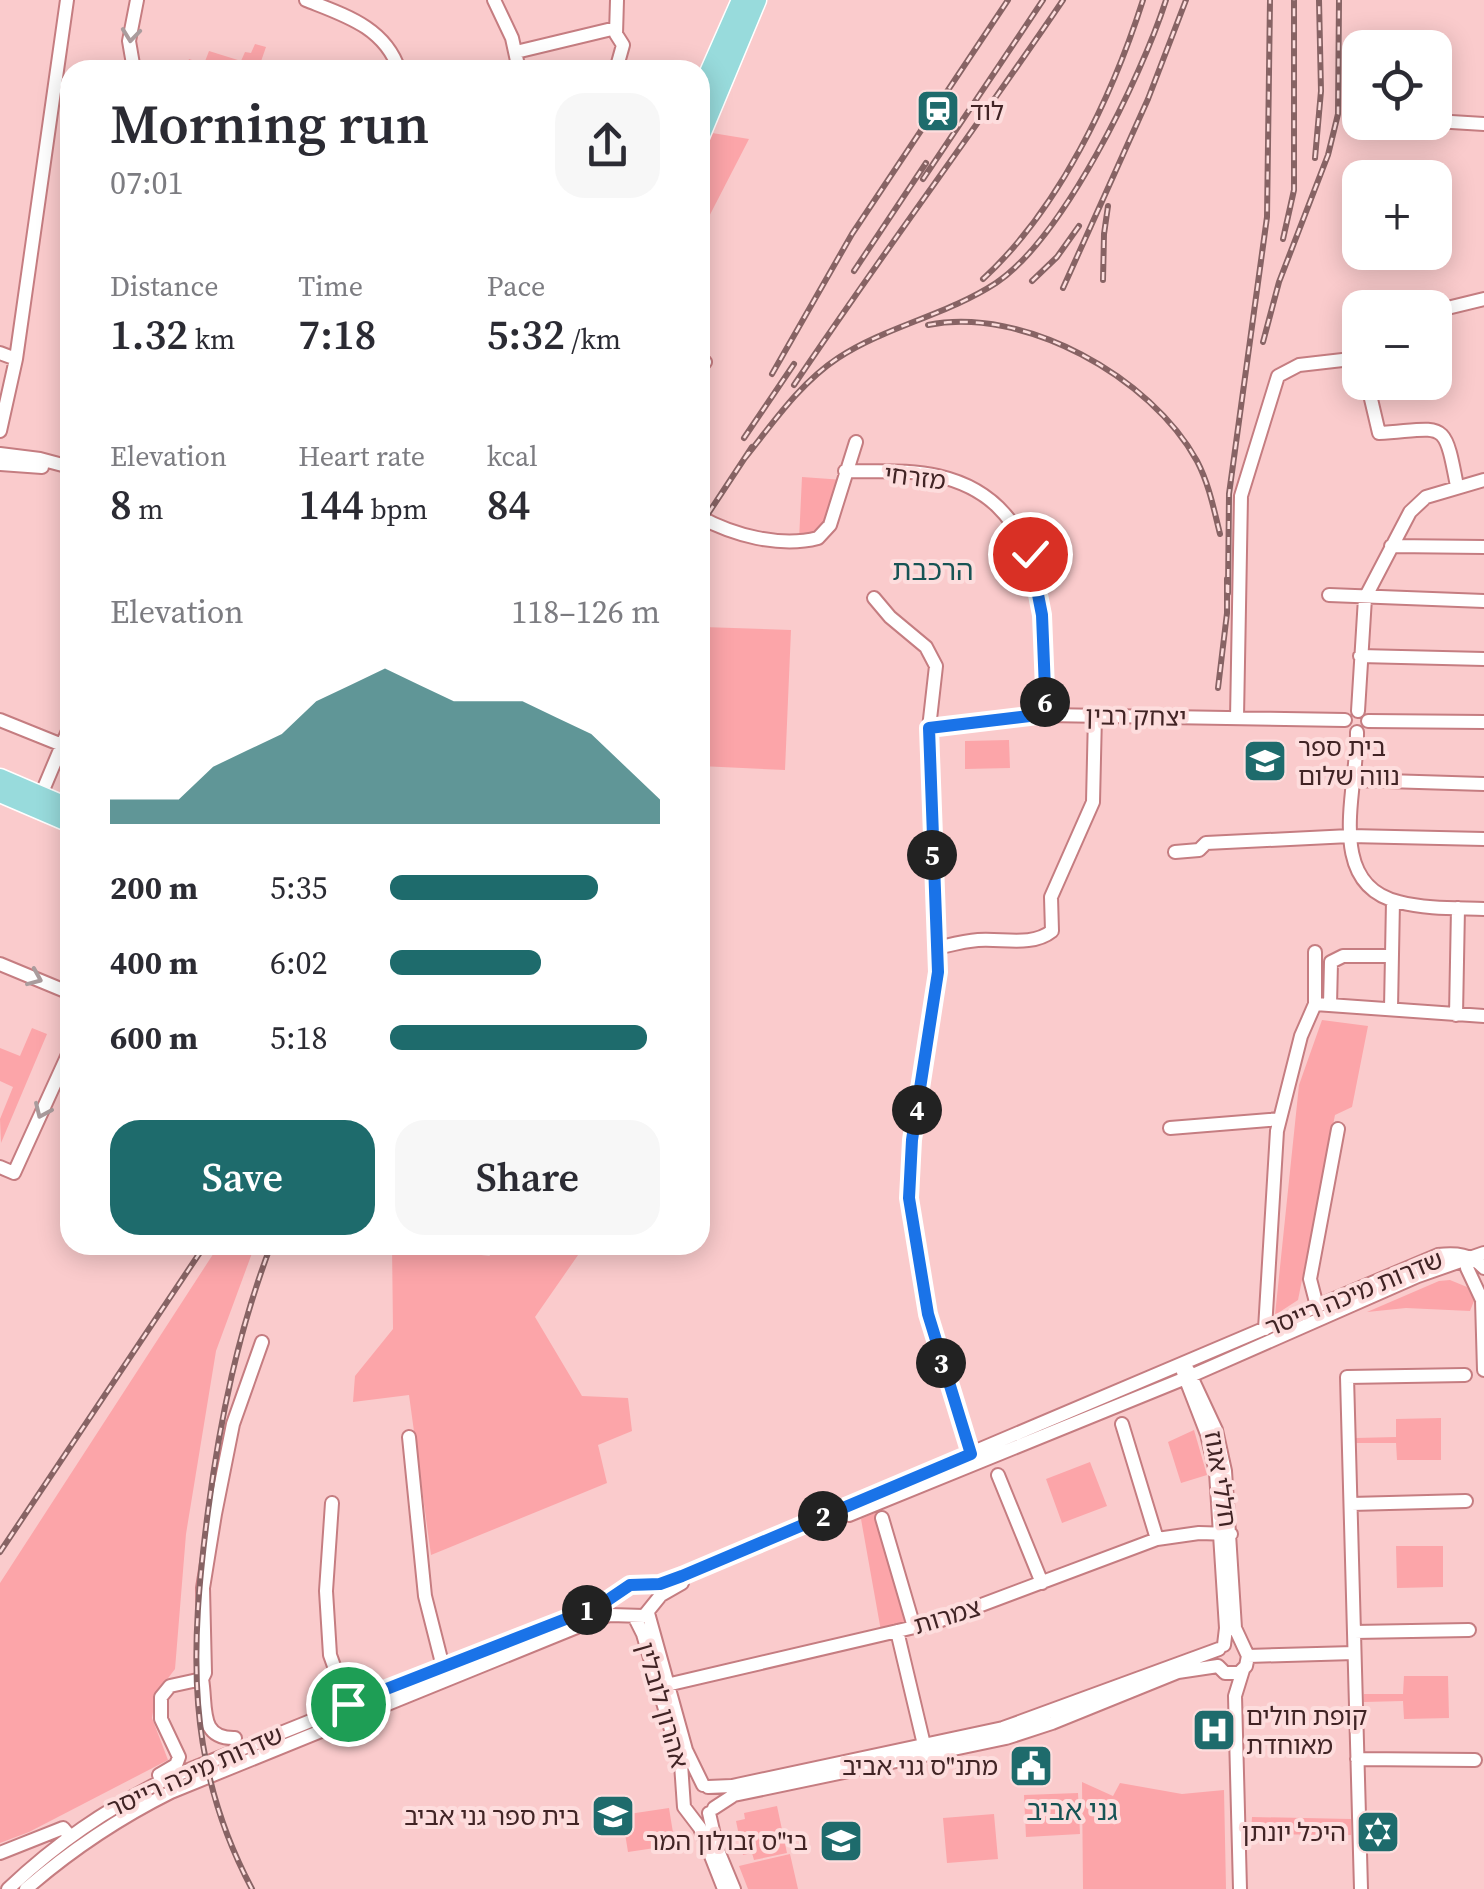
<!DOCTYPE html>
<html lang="en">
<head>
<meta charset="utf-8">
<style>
	:root { --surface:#fff; --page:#f7f7f7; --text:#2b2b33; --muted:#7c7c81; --accent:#1e6b6c }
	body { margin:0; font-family:"Source Serif 4","Noto Sans Hebrew",serif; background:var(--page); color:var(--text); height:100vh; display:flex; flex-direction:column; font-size:38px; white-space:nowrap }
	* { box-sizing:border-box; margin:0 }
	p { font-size:32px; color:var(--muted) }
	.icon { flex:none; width:55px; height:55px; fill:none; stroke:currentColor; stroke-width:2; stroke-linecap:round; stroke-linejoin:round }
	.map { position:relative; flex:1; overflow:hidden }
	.panel { position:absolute; left:60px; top:60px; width:650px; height:1195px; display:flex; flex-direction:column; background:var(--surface); border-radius:30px; box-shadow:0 5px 25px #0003 }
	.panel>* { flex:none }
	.buttons { position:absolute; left:1342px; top:30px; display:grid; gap:20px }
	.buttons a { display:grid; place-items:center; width:110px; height:110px; border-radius:20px; background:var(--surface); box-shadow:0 5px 25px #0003; font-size:50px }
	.pin { position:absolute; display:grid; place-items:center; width:85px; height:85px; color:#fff; margin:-42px; border:5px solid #fff; border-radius:50%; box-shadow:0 2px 10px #0007 }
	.km { position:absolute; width:50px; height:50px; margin:-25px; border-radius:50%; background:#222; color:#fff; font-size:28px; line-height:50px; text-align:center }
	.round { display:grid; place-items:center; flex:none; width:105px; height:105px; border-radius:30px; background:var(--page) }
	.summary { display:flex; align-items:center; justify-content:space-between; height:170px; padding:0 50px }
	h1 { font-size:55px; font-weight:600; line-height:75px }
	.stats { display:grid; grid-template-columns:repeat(3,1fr); gap:15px; height:170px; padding:10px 50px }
	.stats div { display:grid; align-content:center }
	.stats b { font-size:42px; font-weight:600 }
	.stats small { font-size:28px; font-weight:400 }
	.stats p { font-size:28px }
	.chart { height:280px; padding:20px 50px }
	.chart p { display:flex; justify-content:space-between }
	.chart svg { width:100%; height:180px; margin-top:10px; fill:var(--accent); opacity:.7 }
	.action { display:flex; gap:20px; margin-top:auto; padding:20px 50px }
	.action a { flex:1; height:115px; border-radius:30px; background:var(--accent); color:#fff; font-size:40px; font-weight:600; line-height:115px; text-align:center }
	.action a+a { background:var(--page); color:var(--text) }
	ul { padding:0 50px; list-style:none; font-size:32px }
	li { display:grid; grid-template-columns:160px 120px 1fr; align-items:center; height:75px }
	li i { height:25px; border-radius:12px; background:var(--accent) }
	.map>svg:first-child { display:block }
	.green { fill:#fca5a9 }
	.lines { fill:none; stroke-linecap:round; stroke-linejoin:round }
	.minor-casing { stroke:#c57d81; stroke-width:16 }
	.major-casing { stroke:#fff; stroke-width:21 }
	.minor { stroke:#fff; stroke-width:12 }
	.major { stroke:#98dbdc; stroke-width:18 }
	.rail-casing { stroke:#876364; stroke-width:6 }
	.rail { stroke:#fddddd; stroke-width:2.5; stroke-dasharray:8; stroke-linecap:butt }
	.oneway { stroke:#aa9c9d }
	.route-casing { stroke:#fff; stroke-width:20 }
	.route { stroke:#1a73e8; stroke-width:12 }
	.labels { text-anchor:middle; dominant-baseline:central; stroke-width:8; stroke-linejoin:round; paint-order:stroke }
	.poi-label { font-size:25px; fill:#412425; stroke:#fddddd; text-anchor:end }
	.street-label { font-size:25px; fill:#412425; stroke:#fddddd }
	.neighbourhood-label { font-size:28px; fill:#175455; stroke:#fddddd }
</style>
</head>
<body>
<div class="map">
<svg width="1484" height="1889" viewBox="0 0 1484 1889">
	<rect width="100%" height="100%" fill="#facbcc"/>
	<path class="green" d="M255,44L266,47L258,70H185L189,59L204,64L209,51L241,61L245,52L251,53Z
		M706,132L749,139L700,234V143Z
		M802,477L844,480L830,525L799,540Z
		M703,627L791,630L785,770L700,766Z
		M1009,740L1010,768L965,769V741Z
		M1322,1020L1368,1026L1352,1107L1335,1115L1298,1300L1275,1315L1299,1085Z
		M32,1028L47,1034L1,1143L0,1119L13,1087L0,1081V1048L20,1056Z
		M219,1245H255L216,1351L186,1534L175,1669L156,1694L152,1718L168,1760L29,1832L0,1843V1583Z
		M392,1245L490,1256L484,1245H585L535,1317L582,1396L628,1398L632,1431L598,1445L607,1483L431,1555L409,1395L353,1402L355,1376L393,1329Z
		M1450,1280L1467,1287L1474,1301L1470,1311L1406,1308L1367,1312L1439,1281Z
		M1441,1418V1460H1397L1396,1443H1356V1438L1396,1437V1419Z
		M1194,1430L1207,1475L1181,1483L1168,1442Z
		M1090,1462L1107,1506L1062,1523L1046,1479Z
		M877,1512L910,1624L881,1631L861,1519Z
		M1396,1546H1443V1587L1397,1588Z
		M1404,1676H1448L1449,1718L1404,1719L1403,1701L1364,1702V1694H1403Z
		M1082,1782L1113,1796L1120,1783L1182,1794L1224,1790L1226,1889H1083Z
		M1078,1793L1080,1834L1026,1837L1024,1795Z
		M777,1806L787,1853L754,1860L752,1853L743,1855L736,1821L745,1819L744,1813Z
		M669,1808L675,1845L628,1852L622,1815Z
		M994,1814L998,1859L947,1863L943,1818Z
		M1252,1817L1351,1819V1835L1251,1834Z
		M790,1854L798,1889H748L739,1866Z"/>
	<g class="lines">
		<defs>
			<path id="minor" d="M306,0C344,15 385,27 399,70
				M494,0L512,38L519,70
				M516,52L616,28
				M134,70L129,41L137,0
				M616,70L623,45L616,34L617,0
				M1435,121L1484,124
				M1435,311L1484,299
				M0,353L16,359
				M700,360L705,362
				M1367,382L1379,433C1445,429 1444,417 1457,486
				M0,431L16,359L67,0
				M0,454L40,459L70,467
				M0,464L42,467
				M845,471C875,472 910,469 938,476C1052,502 1042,623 1046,715
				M700,517C733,535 780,548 818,538L830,525L856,442
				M1391,546L1484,547
				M1329,595L1484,601
				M874,598L890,617L926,647L936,666L929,728L938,972L912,1140L909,1198L928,1314L971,1454
				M1360,656L1484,659
				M1358,711L1365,598L1410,512L1426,497L1484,480
				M1237,718L1241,496L1278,376L1299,365L1360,358
				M0,720L62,745
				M1368,721L1484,722
				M929,728L1046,715L1345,720
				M1357,732C1358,787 1323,884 1399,902C1426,909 1456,908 1484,909
				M1354,780L1484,784
				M38,802L70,726
				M1175,852L1199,850L1206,843L1350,836L1484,839
				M937,948C950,945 964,941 978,940C1002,938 1032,947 1052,931L1051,897L1093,802L1095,715
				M0,964L70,993
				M1315,1004L1484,1016
				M1330,1005L1331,962L1343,956H1392
				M1391,1008L1393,901
				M1456,1015L1458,908
				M1170,1128L1280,1119
				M0,1167L14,1173L70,1050
				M1470,1257L1467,1268L1482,1300L1484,1370
				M1317,1306L1310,1279L1338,1129
				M1265,1329L1277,1131L1301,1036L1315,1004V952
				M1188,1370L1216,1430L1225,1471L1235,1628L1248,1656L1246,1666L1239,1673H1225L1218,1666
				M1183,1372L1207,1434L1216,1472L1226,1628L1224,1645
				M1122,1424L1157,1539
				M409,1437L425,1596L443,1667
				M998,1475L1042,1583
				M332,1503L326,1591L330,1655L348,1705
				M1351,1504L1466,1501
				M849,1515L1193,1375L1418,1276L1484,1253
				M882,1518L914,1627
				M648,1613L686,1750L703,1785
				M635,1618L643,1634L681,1764L684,1807L700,1828L724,1889
				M897,1631L926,1753
				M1354,1632L1469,1630
				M1248,1656L1354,1653
				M202,1679C207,1706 198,1739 235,1738
				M658,1687L936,1622L1157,1539L1199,1533L1231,1534
				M1357,1759L1475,1760
				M159,1775L176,1765L179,1757L161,1719V1697L170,1686L202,1679L205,1673L203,1588L215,1514L233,1424L262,1342
				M708,1787L732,1786L1003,1728L1219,1649
				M714,1808L734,1795L1006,1738L1052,1723L1178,1672L1218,1666
				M709,1813L717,1848L734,1889
				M0,1853L63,1828L69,1835
				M8,1889C58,1842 104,1811 164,1780L599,1605L630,1585L660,1583L681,1576L1438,1255C1456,1253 1471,1254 1484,1268
				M26,1889C72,1849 117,1819 171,1792L599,1618L610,1615L644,1616L661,1595L682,1583
				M1240,1889L1235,1696L1243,1670
				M1361,1889L1347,1377L1465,1375"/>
			<path id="major" d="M700,93L741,0
				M700,137L757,0
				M0,778L70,808
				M0,793L70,823"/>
		</defs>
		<use href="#minor" class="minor-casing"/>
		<use href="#major" class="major-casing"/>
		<use href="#minor" class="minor"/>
		<use href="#major" class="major"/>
		<defs>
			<path id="rail" d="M1315,158L1321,91L1319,0
				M923,179L1043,0
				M1283,239L1294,190V0
				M854,271L926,163
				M983,279C1059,209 1112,97 1143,0
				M1103,280L1104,234L1108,206
				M1032,281L1057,257L1079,226
				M1063,288L1148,99L1186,0
				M928,325C1024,306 1151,377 1197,461C1209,484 1214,510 1220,534
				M1263,342L1279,282L1328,155L1338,114L1339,0
				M772,374L852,234L1008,0
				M794,385C881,255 975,130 1063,0
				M744,438L794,364
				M745,458C773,423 800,383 838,358C887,326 947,315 996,283C1063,238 1141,78 1166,0
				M700,526L752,447
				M1228,593L1229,494L1267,217L1270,0
				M1218,688L1227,613V579
				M0,1552L205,1245
				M252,1889C185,1763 190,1649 208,1511C220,1419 238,1332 271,1245"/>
		</defs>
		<use href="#rail" class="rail-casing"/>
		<use href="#rail" class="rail"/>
	</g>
	<defs><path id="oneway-chevron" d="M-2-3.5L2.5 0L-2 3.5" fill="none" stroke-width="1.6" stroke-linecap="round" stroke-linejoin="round" transform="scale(2.5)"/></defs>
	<g class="oneway">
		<use href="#oneway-chevron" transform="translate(131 35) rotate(96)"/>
		<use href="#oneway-chevron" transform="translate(35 978) rotate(23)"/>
		<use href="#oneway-chevron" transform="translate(42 1111) rotate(114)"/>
	</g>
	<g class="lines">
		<defs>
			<path id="route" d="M348,1704L599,1606L630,1585L660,1584L682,1576L971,1454L928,1314L909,1198L912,1140L938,972L929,728L1046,714L1042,615L1030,554"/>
		</defs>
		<use href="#route" class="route-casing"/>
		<use href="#route" class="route"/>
	</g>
	<defs>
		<symbol id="station-square" viewBox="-11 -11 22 22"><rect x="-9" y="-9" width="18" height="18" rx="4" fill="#1e6b6c" stroke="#fddddd"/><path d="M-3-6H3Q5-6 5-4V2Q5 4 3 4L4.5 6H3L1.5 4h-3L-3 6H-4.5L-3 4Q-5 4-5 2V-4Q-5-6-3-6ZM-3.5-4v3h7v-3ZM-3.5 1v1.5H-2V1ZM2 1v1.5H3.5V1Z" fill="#fff"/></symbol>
		<symbol id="school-square" viewBox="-11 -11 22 22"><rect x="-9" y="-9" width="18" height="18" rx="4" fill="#1e6b6c" stroke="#fddddd"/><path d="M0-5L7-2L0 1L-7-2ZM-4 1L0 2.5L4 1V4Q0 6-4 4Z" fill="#fff"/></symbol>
		<symbol id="hospital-square" viewBox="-11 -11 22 22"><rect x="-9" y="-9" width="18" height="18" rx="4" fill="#1e6b6c" stroke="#fddddd"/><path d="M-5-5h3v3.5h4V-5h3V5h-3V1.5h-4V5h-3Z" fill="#fff"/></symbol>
		<symbol id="civic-square" viewBox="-11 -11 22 22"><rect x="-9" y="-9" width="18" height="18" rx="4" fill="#1e6b6c" stroke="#fddddd"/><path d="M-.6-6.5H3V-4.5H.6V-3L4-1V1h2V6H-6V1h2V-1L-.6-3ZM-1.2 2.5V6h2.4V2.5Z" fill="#fff"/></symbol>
		<symbol id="synagogue-square" viewBox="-11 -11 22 22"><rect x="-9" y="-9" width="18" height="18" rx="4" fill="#1e6b6c" stroke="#fddddd"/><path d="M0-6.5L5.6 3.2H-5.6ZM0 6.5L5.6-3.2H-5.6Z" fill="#fff"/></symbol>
	</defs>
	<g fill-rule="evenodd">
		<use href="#station-square" x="913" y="86" width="50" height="50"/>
		<use href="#school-square" x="1240" y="736" width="50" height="50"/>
		<use href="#hospital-square" x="1189" y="1705" width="50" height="50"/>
		<use href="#civic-square" x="1006" y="1741" width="50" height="50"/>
		<use href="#school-square" x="588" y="1791" width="50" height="50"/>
		<use href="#synagogue-square" x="1353" y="1807" width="50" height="50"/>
		<use href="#school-square" x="816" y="1816" width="50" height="50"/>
	</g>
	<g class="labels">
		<g class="poi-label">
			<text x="970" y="111" text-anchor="start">לוד</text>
			<text x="1298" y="747" text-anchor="start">בית ספר<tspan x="1298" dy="29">נווה שלום</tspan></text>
			<text x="1246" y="1716" text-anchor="start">קופת חולים<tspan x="1246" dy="29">מאוחדת</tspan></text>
			<text x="998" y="1766">מתנ"ס גני אביב</text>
			<text x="580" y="1816">בית ספר גני אביב</text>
			<text x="1346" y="1832">היכל יונתן</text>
			<text x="808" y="1841">בי"ס זבולון המר</text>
		</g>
		<g class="street-label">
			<text transform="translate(915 477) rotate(7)">מזרחי</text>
			<text transform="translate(1136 716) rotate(1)">יצחק רבין</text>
			<text transform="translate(1354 1293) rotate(-22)">שדרות מיכה רייסר</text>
			<text transform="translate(1221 1479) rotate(81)">חללי אגוז</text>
			<text transform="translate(947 1616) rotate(-17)">צמרות</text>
			<text transform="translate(663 1705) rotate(74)">אהרון לובלין</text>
			<text transform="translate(195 1771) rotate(-24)">שדרות מיכה רייסר</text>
		</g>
		<g class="neighbourhood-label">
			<text x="933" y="570">הרכבת</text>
			<text x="1072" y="1810">גני אביב</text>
		</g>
	</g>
</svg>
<div class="buttons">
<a><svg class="icon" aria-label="locate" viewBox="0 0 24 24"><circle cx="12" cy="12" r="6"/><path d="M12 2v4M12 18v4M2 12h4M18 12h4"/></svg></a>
<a>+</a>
<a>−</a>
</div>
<div class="pin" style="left:348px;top:1704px;background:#1e9e55"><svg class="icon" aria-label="arrive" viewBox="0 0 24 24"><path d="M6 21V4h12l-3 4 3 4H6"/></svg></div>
<div class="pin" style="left:1030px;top:554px;background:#d93025"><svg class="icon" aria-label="check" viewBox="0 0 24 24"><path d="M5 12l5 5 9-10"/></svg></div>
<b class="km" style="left:587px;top:1610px">1</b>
<b class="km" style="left:823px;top:1516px">2</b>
<b class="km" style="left:941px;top:1363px">3</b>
<b class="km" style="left:917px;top:1110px">4</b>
<b class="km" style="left:932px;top:855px">5</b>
<b class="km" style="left:1045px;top:702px">6</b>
<section class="panel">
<div class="summary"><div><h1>Morning run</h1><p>07:01</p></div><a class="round"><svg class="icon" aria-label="share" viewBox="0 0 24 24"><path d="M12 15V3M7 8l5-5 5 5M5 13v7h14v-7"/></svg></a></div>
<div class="stats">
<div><p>Distance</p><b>1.32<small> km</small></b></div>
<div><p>Time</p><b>7:18</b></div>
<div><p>Pace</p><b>5:32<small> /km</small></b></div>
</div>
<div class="stats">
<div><p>Elevation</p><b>8<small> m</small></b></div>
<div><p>Heart rate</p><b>144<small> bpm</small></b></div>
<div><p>kcal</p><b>84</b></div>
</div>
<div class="chart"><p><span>Elevation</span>118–126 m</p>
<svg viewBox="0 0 160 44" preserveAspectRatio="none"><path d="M0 44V38L10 38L20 38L30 30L40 26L50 22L60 14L70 10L80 6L90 10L100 14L110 14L120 14L130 18L140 22L150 30L160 38V44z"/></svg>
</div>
<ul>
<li><b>200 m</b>5:35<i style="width:77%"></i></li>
<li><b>400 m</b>6:02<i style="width:56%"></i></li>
<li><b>600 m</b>5:18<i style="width:95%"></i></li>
</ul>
<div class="action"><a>Save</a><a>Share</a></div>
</section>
</div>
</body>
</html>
